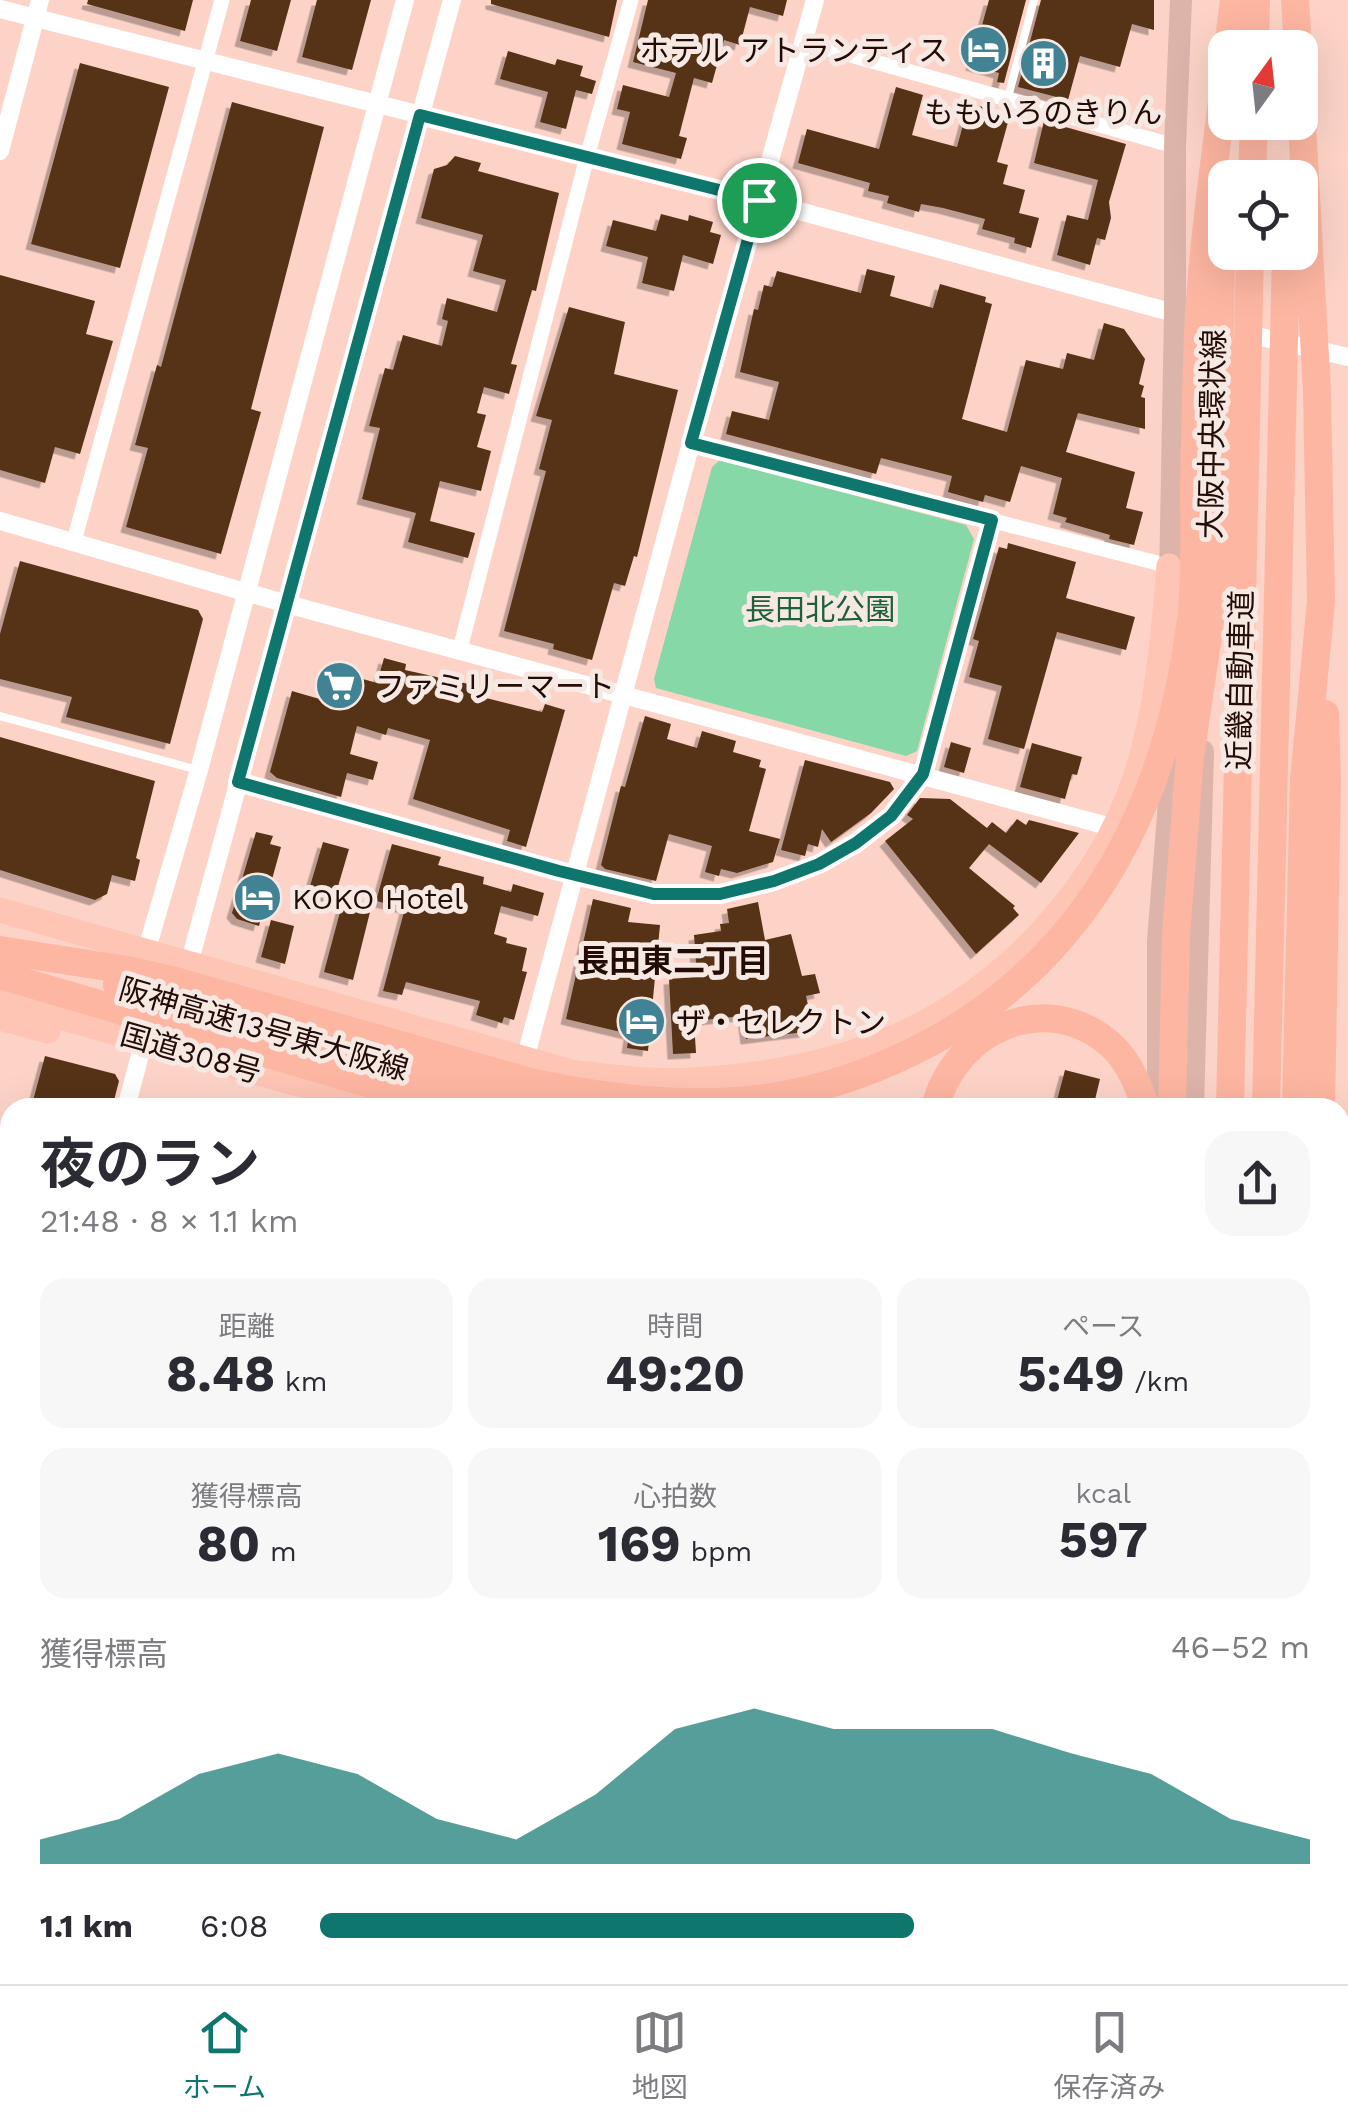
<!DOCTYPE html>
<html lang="ja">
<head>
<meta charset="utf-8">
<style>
	:root { --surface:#fff; --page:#f7f7f7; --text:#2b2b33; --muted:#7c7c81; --line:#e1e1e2; --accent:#0f766e }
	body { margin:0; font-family:"Work Sans","Noto Sans JP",sans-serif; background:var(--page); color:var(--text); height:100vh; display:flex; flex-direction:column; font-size:38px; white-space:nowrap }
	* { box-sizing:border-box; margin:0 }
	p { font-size:32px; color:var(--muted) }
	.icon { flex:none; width:55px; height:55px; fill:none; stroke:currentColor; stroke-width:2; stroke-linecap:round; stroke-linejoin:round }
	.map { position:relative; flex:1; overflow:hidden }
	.side { position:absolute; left:0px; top:1098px; width:1350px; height:888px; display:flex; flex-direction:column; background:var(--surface); border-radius:30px 30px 0 0; box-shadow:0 10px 40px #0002 }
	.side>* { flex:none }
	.needle { width:65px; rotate:15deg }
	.fabs { position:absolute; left:1208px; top:30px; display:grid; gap:20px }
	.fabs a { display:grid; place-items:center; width:110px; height:110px; border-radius:20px; background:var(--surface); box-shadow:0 10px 40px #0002; font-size:50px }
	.pin { position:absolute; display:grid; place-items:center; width:85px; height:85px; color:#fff; margin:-42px; border:5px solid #fff; border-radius:50%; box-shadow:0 2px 10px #0007 }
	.round { display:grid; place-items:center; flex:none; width:105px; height:105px; border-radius:30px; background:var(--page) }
	.head { display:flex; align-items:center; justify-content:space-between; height:170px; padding:0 40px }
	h1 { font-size:55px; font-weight:700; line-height:75px }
	.metrics { display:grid; grid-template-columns:repeat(3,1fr); gap:15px; height:170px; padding:10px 40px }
	.metrics div { display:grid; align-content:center; border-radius:25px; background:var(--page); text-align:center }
	.metrics b { font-size:50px; font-weight:700 }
	.metrics small { font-size:28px; font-weight:400 }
	.metrics p { font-size:28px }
	.chart { height:280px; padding:20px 40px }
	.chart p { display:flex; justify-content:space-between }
	.chart svg { width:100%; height:180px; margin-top:10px; fill:var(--accent); opacity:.7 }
	ul { padding:0 40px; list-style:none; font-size:32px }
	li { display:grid; grid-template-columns:160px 120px 1fr; align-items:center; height:75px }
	li i { height:25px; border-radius:12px; background:var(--accent) }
	.dock { display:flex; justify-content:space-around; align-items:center; height:140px; border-top:2px solid var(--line); background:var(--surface); font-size:28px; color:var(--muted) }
	.dock a { display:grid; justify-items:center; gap:5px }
	.dock .current { color:var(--accent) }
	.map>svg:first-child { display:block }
	.green { fill:#86d8a7 }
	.building { fill:#573214; filter:url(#shadow) }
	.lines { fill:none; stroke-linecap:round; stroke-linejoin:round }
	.service { stroke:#fff; stroke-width:8 }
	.minor { stroke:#fff; stroke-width:15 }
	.tertiary { stroke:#fff; stroke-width:18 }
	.primary { stroke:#dcb4aa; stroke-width:22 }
	.trunk { stroke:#fec4b4; stroke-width:25 }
	.motorway { stroke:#fdb6a1; stroke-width:28 }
	.route-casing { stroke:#fff; stroke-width:20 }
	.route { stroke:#0f766e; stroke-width:12 }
	.labels { text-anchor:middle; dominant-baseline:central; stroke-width:10; stroke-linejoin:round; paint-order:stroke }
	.poi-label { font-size:30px; fill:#230c06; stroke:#f6e8e3; text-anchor:start }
	.street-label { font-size:30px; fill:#230c06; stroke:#f6e8e3 }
	.park-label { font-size:30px; fill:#1e5f3d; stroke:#f6e8e3 }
	.neighbourhood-label { font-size:32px; font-weight:bold; fill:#230c06; stroke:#f6e8e3 }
</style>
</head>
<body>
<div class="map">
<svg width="1348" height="1984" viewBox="0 0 1348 1984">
	<defs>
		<filter id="shadow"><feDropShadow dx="-5.5" dy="5.5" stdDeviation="0" flood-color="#0004"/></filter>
	</defs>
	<rect width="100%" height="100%" fill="#fdd3c7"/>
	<path class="green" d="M720,460L966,525L974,539L917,751L906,756L656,688L654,679L712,467Z"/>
	<path class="building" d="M88,0H193L185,31L87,4Z
		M251,0H291L277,51L240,41Z
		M317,0H371L352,70L302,57Z
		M491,0H617L609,37L491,4Z
		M648,0H787L783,16L750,7L740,45L724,40L712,83L694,78L679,136L687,138L681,159L622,144L630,112L617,109L623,85L669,97L676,73L633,62Z
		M989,0H1026L1004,83L997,82L999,73L971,65Z
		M1041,0H1154V30L1132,24L1120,67L1080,56L1068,100L1018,87Z
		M508,51L555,65L557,59L583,66L580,76L596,81L592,94L576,90L566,129L540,122L548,92L500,79Z
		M80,63L169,87L120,268L31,244Z
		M896,87L923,95L912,135L957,147L969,103L1010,115L997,162L1008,165L1003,184L1025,190L1019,213L1039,218L1031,248L1014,243L1015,238L982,229L985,219L943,208L921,204L919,212L887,203L889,196L868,191L870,183L798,163L807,129L879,149Z
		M232,102L324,127L251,409L261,412L221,554L126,527L148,448L135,445L157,365L161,367Z
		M1044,121L1126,144L1109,202L1111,218L1105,240L1097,238L1090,265L1057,255L1067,215L1088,220L1098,180L1034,163Z
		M455,156L481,163L478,171L559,193L536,291L532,290L511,364L517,365L509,394L484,387L477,413L486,415L477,447L491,451L481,491L440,481L430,521L475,533L468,558L408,542L416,513L362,499L380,428L369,426L385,368L393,370L403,335L442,346L448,321L442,319L447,298L497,312L506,280L473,271L483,235L421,218L434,169L447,165Z
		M661,214L688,221L689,215L713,222L710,232L721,235L713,264L683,255L674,291L642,283L648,257L606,246L613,220L656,231Z
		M867,269L895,276L890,296L933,308L940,284L986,297L985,302L992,304L962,419L1007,432L1026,360L1063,369L1067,353L1094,360L1104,323L1124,329L1145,359L1139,384L1144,386L1141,397L1145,398V429L1078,413L1066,452L1135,472L1126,508L1143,512L1134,545L1109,539L1110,535L1065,522L1067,518L1053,514L1062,478L1021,466L1010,502L985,495L983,502L948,492L952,476L881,458L876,474L726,434L732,411L769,420L779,382L740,372L754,309L758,310L764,285L772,287L777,271L861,293Z
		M0,275L95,301L86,334L113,341L80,454L55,447L45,483L0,470Z
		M569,307L625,322L614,374L678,390L637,557L634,556L625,586L614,583L592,660L553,649L554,644L504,631L546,471L539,469L552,420L536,416Z
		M1008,543L1076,562L1066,598L1135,617L1126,650L1057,632L1024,749L988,739L1002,686L969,677L979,641L973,639L999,547L1007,549Z
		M20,561L198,610L203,619L170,744L66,717L72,697L0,679V634Z
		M384,658L406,664L405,670L473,685L472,688L483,691L482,697L542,712L545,704L565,710L526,847L507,841L510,830L413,799L430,740L388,728L386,735L357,726L350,754L378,762L373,780L347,773L341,797L277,778L270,772L292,691L323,700L329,679L338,672L377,683Z
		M645,716L671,724L667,739L697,748L702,731L736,741L733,752L761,760L759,767L766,769L749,831L780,839L773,862L737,873L721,869L719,876L705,872L712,846L669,834L656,881L605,869L601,865L621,786L625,787Z
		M0,737L155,781L136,858L140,860L135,881L112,875L107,894L95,900L0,870Z
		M951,742L971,748L964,773L944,767Z
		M1032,743L1082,757L1077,775L1072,774L1065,799L1020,787Z
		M805,760L890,782L894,789L871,813L831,842L822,829L818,847L808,844L805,856L781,850Z
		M920,798L950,799L987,828L992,822L1006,833L1017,819L1026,825L1029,820L1079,833L1041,883L989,844L969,868L1015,906L1013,908L1019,915L976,954L885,841L913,819L907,815Z
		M256,832L273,836L270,844L281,847L259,926L237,919L232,913Z
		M323,842L349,849L334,900L308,893Z
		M392,844L441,857L438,865L484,877L483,884L511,892L513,884L544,893L538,916L501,906L494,934L507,938L506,943L527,948L522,971L527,972L514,1020L504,1017L502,1023L476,1015L480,1001L406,982L402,995L383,991L405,908L376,901Z
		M344,897L372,904L353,980L324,972Z
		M593,899L631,908L628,922L660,925L648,1051L627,1048L629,1034L566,1019Z
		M758,902L765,940L791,934L802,976L815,974L820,993L806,996L811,1018L802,1019L805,1032L746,1039L743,1016L694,1021L696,1053L673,1054L669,979L697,977L694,935L721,931L720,924L729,923L727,909Z
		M271,920L294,926L285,964L261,957Z
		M45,1056L115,1074L119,1081L112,1108H31Z
		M1065,1070L1100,1079L1093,1108H1055Z"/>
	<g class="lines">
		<path class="service" d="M1008,97L1034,0
			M0,716L198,770
			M526,1984L528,1975"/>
		<path class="minor" d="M804,42L1175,146
			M691,443L1169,566
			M74,541L222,0
			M460,649L587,157L631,0
			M239,782L559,871L655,894H720L774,881L819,864L856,843L891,816L923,774L992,520
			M0,1198L10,1201
			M0,1440L10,1443
			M0,1620L10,1626
			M0,1782L2,1795
			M0,1887L10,1889
			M0,1940L10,1906
			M0,1967L10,1969
			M39,1975L82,1984
			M233,1975L257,1984
			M449,1975L452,1984
			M696,1975L738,1984
			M315,1984L324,1975
			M610,1984L614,1975
			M889,1984L892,1975"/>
		<path class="tertiary" d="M0,9L759,200L1185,316
			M0,151L40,0
			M1239,332L1348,357
			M0,521L287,604L1115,828
			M144,959L199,770L405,0
			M186,975L452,0
			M525,1059L691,443L815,0
			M126,1108L140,1055
			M0,1343L10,1346"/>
		<path class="primary" d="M1170,581L1175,313V146L1181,0
			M315,1103L329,1108
			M1158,1108V941L1174,738
			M1193,1108L1203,751
			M1340,1782L1348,1418
			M1108,1975L1110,1984
			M1135,1984V1975
			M1173,1984V1975
			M1346,1984L1348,1970"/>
		<path class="trunk" d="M0,910L582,1075
			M0,1000L382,1108
			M0,1018L48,1031
			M570,1072C609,1076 651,1083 691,1080C756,1077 829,1064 890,1039C1002,991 1098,891 1136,775C1158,707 1163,637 1169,566
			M1340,1280L1348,1282
			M1340,1400L1348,1402"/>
		<path class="motorway" d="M1295,0L1298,48
			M1228,48L1234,0
			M1255,48L1256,0
			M1252,178L1254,122
			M0,950L127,970L175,981L555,1089
			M0,975L452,1108
			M117,985L527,1108
			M539,1084C685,1113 800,1114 935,1040C1095,951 1169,795 1191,619C1196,576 1194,533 1194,491C1195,438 1196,385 1198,332C1202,247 1215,161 1225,77
			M935,1108C954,1029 1048,987 1112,1046C1130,1063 1138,1085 1146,1108
			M1172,1108L1176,935L1190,757L1216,581L1221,262
			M1230,1108L1250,252
			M1266,1108L1286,252
			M1296,1108L1304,780L1321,601L1317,392L1300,89
			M1321,1108L1327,781L1325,714
			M1340,1205L1348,1222
			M1340,1322L1348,1324
			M1340,1343L1348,1345
			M1340,1367L1348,1369
			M1340,1435L1348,1437
			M1340,1695L1348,1704
			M1340,1851H1348
			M1154,1975V1984
			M1255,1975L1257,1984
			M1282,1975L1286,1984
			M1203,1984L1204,1975"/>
	</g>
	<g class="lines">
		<defs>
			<path id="route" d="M420,115L759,200L691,443L992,520L923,774L891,816L856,843L819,864L774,881L720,894H654L559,871L238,782Z"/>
		</defs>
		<use href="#route" class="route-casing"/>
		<use href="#route" class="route"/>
	</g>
	<defs>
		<symbol id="hotel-disc" viewBox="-11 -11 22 22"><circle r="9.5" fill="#418394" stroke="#f6e8e3"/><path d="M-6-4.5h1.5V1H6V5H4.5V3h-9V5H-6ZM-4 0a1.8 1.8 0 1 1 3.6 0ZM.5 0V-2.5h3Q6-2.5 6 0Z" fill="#fff"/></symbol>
		<symbol id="building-disc" viewBox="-11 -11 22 22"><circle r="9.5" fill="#418394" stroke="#f6e8e3"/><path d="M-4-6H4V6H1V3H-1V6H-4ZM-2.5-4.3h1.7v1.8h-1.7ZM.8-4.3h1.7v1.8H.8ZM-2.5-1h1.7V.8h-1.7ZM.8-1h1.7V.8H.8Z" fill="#fff"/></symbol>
		<symbol id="supermarket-disc" viewBox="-11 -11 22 22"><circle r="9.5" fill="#418394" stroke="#f6e8e3"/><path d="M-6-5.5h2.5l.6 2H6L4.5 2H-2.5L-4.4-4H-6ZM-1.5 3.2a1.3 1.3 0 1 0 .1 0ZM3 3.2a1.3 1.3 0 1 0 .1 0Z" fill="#fff"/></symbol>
	</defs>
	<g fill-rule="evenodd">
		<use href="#hotel-disc" x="956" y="22" width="55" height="55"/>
		<use href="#building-disc" x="1016" y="36" width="55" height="55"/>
		<use href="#supermarket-disc" x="312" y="658" width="55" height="55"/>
		<use href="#hotel-disc" x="230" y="870" width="55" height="55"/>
		<use href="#hotel-disc" x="614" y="994" width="55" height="55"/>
	</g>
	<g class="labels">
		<g class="poi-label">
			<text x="948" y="50" text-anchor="end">ホテル アトランティス</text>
			<text x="1043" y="112" text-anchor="middle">ももいろのきりん</text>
			<text x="375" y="686">ファミリーマート</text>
			<text x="292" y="898">KOKO Hotel</text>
			<text x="676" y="1022">ザ・セレクトン</text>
		</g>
		<g class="street-label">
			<text transform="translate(1212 434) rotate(-89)">大阪中央環状線</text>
			<text transform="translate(1240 680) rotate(-89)">近畿自動車道</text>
			<text transform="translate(264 1029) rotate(16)">阪神高速13号東大阪線</text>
			<text transform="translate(191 1053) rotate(16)">国道308号</text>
		</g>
		<g class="park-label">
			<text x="820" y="609">長田北公園</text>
		</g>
		<g class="neighbourhood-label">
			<text x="673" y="961">長田東二丁目</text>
		</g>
	</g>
</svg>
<div class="fabs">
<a><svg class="needle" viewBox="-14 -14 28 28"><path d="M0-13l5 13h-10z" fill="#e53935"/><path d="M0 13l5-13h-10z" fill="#7c7c81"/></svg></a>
<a><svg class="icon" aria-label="locate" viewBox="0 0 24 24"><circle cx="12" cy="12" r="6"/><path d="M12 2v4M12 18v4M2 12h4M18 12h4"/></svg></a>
</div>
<div class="pin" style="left:759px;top:200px;background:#1e9e55"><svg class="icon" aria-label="arrive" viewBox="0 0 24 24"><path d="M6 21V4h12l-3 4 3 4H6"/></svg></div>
<section class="side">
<div class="head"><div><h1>夜のラン</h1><p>21:48 · 8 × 1.1 km</p></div><a class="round"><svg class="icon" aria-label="share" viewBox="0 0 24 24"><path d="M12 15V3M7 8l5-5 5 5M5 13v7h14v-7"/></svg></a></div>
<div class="metrics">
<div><p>距離</p><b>8.48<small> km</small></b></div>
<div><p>時間</p><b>49:20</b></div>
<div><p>ペース</p><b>5:49<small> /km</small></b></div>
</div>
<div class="metrics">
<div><p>獲得標高</p><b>80<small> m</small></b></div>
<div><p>心拍数</p><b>169<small> bpm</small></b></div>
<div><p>kcal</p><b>597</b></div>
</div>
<div class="chart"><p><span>獲得標高</span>46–52 m</p>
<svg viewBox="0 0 160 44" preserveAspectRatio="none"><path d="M0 44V38L10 33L20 22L30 17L40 22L50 33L60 38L70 27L80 11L90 6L100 11L110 11L120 11L130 17L140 22L150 33L160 38V44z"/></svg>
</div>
<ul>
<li><b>1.1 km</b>6:08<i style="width:60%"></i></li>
</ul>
</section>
</div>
<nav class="dock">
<a class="current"><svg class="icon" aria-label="home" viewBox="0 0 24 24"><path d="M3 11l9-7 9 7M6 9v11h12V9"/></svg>ホーム</a>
<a><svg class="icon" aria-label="map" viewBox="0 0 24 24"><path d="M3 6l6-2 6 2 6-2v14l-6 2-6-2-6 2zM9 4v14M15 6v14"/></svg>地図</a>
<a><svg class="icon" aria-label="saved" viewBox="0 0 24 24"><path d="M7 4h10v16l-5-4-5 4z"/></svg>保存済み</a>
</nav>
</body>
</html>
